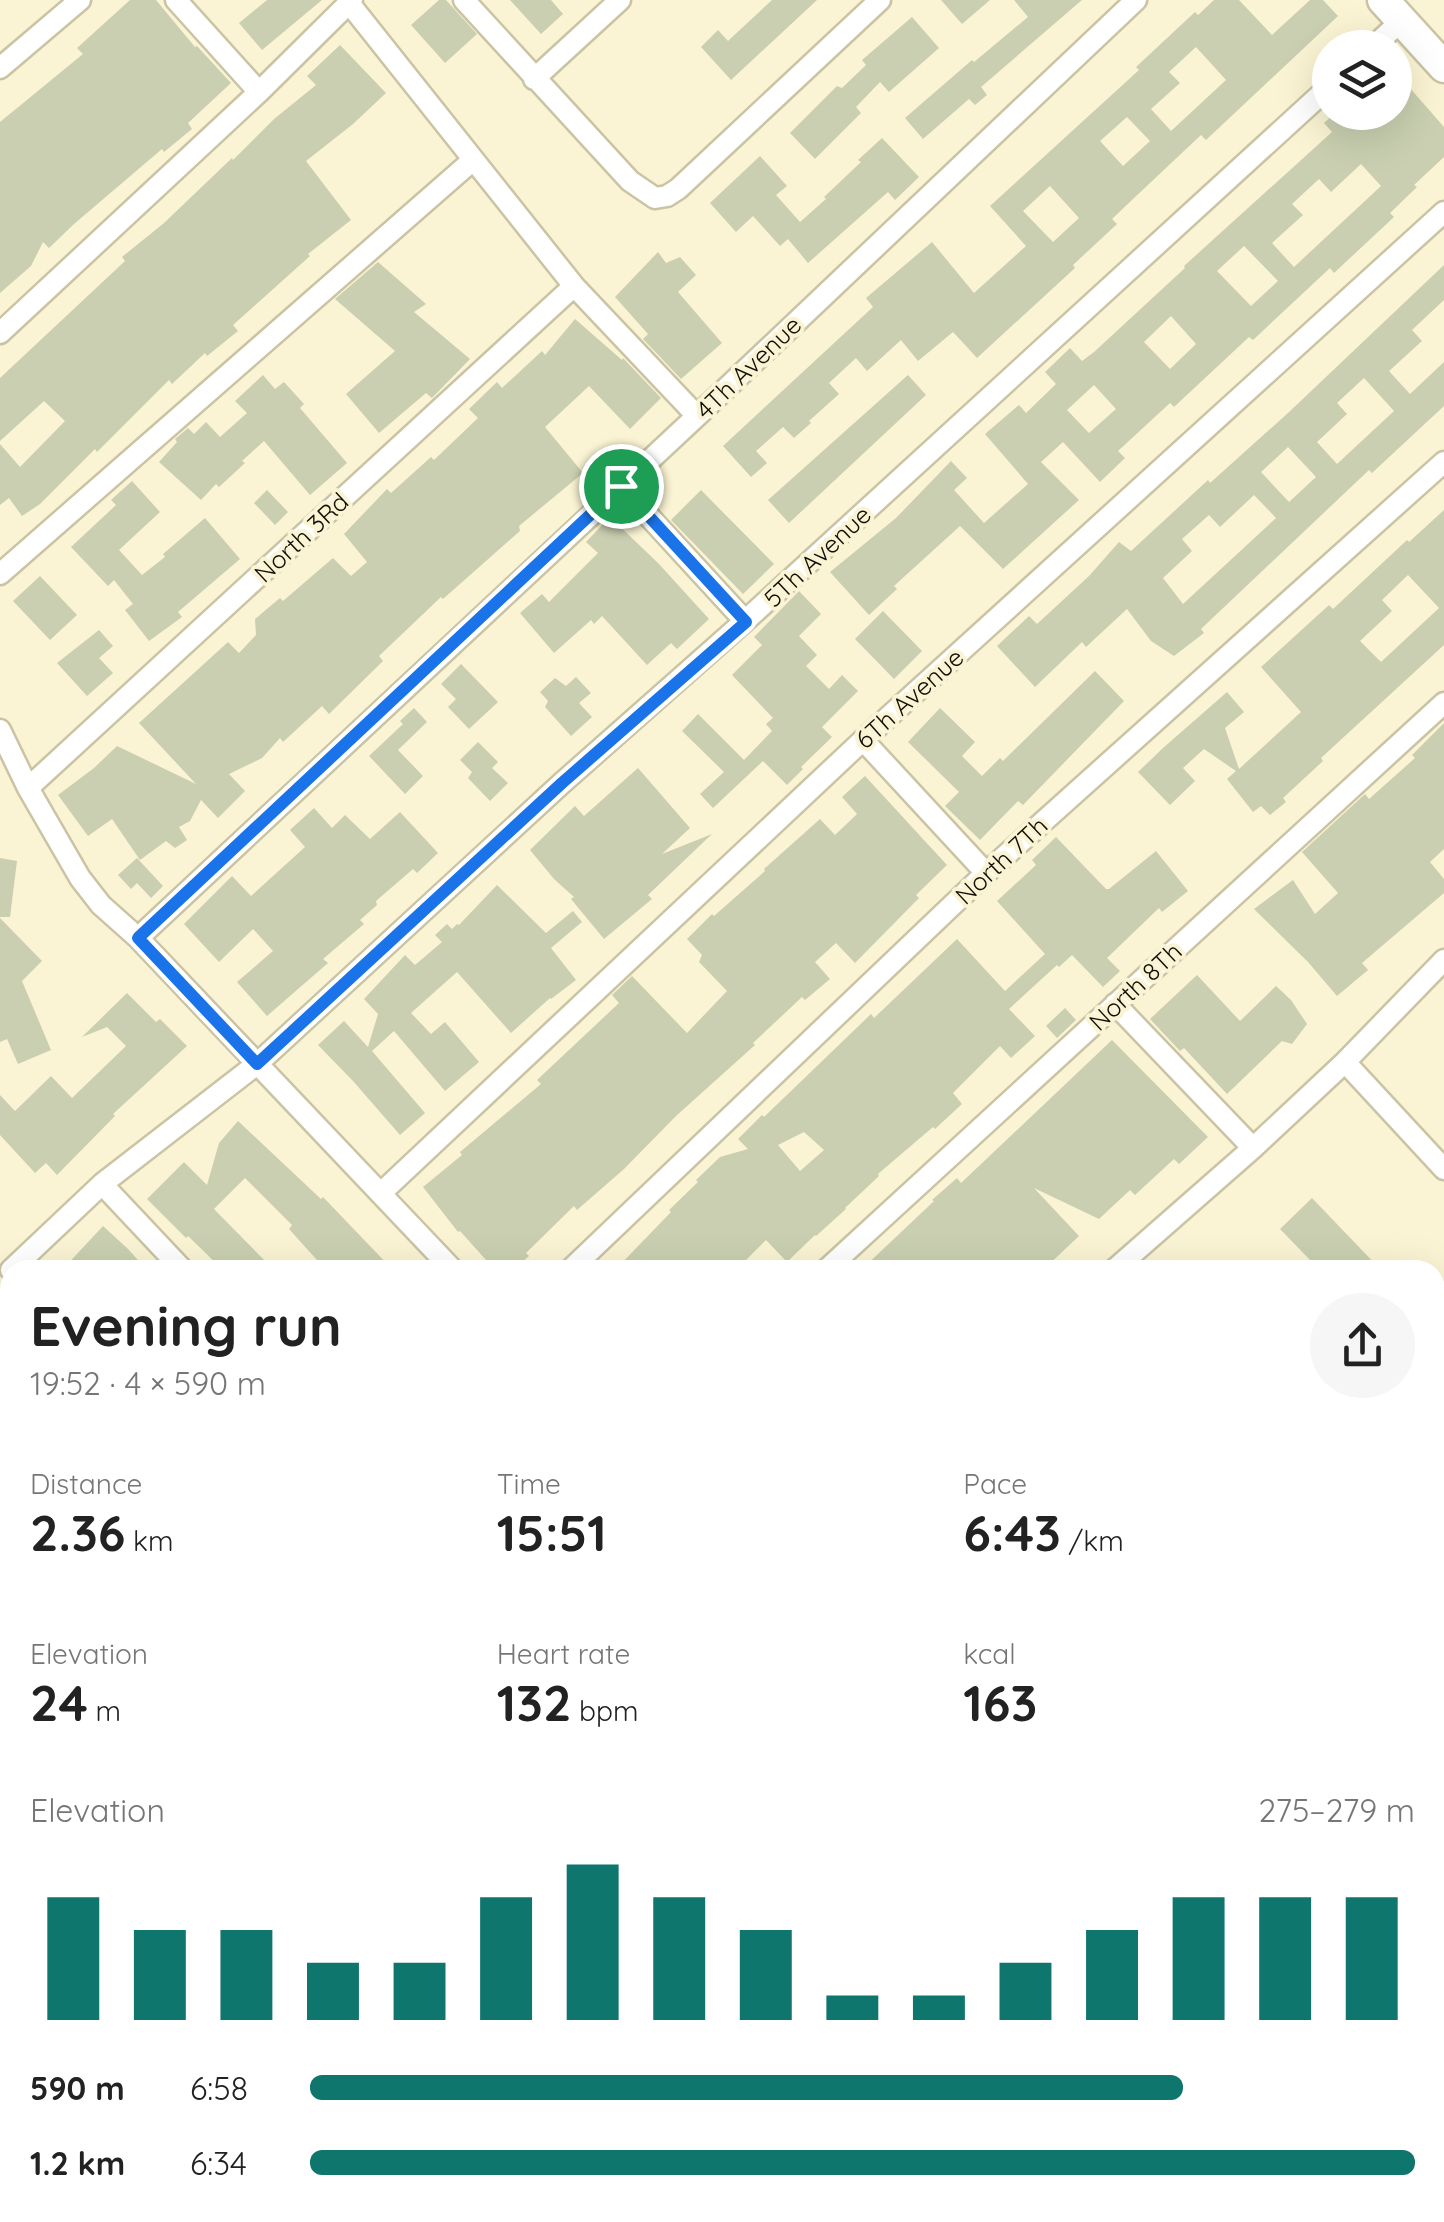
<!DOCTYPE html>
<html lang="en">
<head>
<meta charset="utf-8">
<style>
	:root { --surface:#fff; --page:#f6f6f6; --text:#222; --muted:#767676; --accent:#0f766e }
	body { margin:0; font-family:Quicksand,sans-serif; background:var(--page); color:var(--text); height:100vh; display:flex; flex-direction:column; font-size:38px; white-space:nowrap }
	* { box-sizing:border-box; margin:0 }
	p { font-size:32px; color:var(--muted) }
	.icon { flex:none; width:55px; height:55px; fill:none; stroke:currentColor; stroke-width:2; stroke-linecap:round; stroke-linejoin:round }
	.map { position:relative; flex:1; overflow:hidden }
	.details { position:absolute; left:0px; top:1260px; width:1445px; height:962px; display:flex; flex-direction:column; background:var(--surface); border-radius:30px 30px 0 0; box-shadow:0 10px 40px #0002 }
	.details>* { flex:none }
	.controls { position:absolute; left:1312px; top:30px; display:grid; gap:20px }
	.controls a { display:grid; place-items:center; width:100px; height:100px; border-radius:50%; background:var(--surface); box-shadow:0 10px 40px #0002; font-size:50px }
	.pin { position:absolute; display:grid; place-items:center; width:85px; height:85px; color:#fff; margin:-42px; border:5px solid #fff; border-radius:50%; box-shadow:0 2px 10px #0007 }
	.round { display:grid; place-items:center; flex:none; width:105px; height:105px; border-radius:52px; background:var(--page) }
	.summary { display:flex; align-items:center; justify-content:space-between; height:170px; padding:0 30px }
	h1 { font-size:55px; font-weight:700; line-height:75px }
	.figures { display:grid; grid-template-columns:repeat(3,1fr); gap:15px; height:170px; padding:10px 30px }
	.figures div { display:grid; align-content:center }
	.figures b { font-size:50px; font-weight:700 }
	.figures small { font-size:28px; font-weight:400 }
	.figures p { font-size:28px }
	.chart { height:280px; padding:20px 30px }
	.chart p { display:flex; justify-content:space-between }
	.chart svg { width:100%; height:180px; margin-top:10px; stroke:var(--accent); stroke-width:6 }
	ul { padding:0 30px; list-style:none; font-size:32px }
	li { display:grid; grid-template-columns:160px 120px 1fr; align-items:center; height:75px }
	li i { height:25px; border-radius:12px; background:var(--accent) }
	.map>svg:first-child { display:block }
	.building { fill:#c9cfb0; fill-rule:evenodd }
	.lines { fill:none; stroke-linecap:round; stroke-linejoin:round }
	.minor-casing { stroke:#cac4a5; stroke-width:25 }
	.secondary-casing { stroke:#cac4a5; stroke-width:35 }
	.minor { stroke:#fff; stroke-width:20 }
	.secondary { stroke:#fff; stroke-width:30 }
	.route-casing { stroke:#fff; stroke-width:20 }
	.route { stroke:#1a73e8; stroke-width:12 }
	.labels { text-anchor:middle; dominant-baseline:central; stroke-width:8; stroke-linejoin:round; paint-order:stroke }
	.street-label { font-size:25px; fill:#100e04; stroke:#faf4d4 }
</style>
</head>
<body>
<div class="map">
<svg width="1444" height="2222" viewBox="0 0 1444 2222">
	<rect width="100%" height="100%" fill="#faf4d4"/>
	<path class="building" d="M130,0H156L195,47L197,46L231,83L188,123L192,129L164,152L162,149L74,224L49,248L43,242L31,266L0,293V122L83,54L77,48Z
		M267,0H322L262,50L239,23Z
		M439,0H446L477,34L445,63L411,25Z
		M510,0H551L563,14L541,34Z
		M772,0H817L731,80L701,47L718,30L728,41Z
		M941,0H990L962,24Z
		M1014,0H1082L981,87L987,95L975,105L969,99L923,139L905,118L972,60L974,62L1028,17Z
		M1214,0H1239L1272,35L1310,0H1323L1338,16L1206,140L1201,135L1133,199L1112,219L1117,224L1073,265L1075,268L977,358L953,332L918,361L901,340L867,371L856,358L829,383L839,394L809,421L811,423L794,438L783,427L756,451L767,463L751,477L723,446L873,307L866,298L932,242L974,293L1026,246L990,206L1139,70L1136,67L1195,12L1198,15ZM1196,47L1226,80L1171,131L1151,109L1180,83L1169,72ZM1127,117L1150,141L1123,166L1100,141ZM1050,186L1079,218L1053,242L1023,211Z
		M912,17L939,48L889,92L880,82L856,107L861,113L815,159L790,133L837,86L842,88L866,65L862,60Z
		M340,45L386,93L353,124L306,161L351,220L308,254L310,256L233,325L238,331L207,356L205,353L172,384L169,380L97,452L95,449L40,504L22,516L9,498L0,505V444L20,467L65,421L44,401L0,441V378L125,261L122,257L164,223L232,158L233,160L274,119L316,85L307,76Z
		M1395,71L1444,127V157L1414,185L1417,187L1390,213L1394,217L1334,273L1330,268L1253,340L1249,337L1174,407L1170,403L1118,451L1125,458L1100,482L1063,442L1041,462L1079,500L1003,569L960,526L894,586L897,589L869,615L830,572L896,518L951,461L967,478L954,490L984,523L1028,484L985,434L1019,405L1026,413L1056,384L1045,372L1070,348L1082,361L1094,352L1185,268L1184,266L1332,132L1324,123L1336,112H1395ZM1361,164L1381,186L1294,267L1272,243L1303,215L1292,204L1319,179L1331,192ZM1244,246L1278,281L1251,306L1217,271ZM1171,316L1196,344L1170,369L1144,342ZM1094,385L1116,409L1089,433L1067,410Z
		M882,138L919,177L895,200L888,192L808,263L788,239L780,246L753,216L736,232L710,203L760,156L787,186L776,195L800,222L826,199L824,197L861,162L858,160Z
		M658,252L666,263L680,257L696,275L678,292L722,343L681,379L643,339L648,334L615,297Z
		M378,262L426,304L414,312L470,359L432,398L426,393L379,433L346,394L395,351L335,299Z
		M1444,265V300L1412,330L1422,341L1389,371L1410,394L1444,362V406L1372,473L1369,470L1201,629L1204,633L1174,656L1151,641L1127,609L1086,647L1082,642L1035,687L997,646L1029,616L1037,624L1089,576L1119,542L1131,551L1208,480L1210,483L1288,413ZM1364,378L1394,411L1337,464L1317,442L1347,414L1337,403ZM1288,447L1316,477L1289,502L1261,472ZM1254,495L1276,518L1183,604L1163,578L1192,551L1182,539L1209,515L1220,527Z
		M575,319L622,360L623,358L661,398L630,429L589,386L545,427L583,473L519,526L520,531L443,599L441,597L379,656L383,661L329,714L322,706L283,742L280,738L262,758L229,774L245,791L218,818L201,800L190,821L179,827L187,840L175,848L166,841L140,860L112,819L88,836L58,795L94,768L117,746L196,784L139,723L228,642L239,653L256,635L255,619L280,598L283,601L333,558L351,576L367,562L344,534L387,489L391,493L431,457L434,460L478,418L469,409L497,382L502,388L542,351L545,355Z
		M263,375L275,389L284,382L304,404L300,408L347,463L310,495L264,441L242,461L245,463L219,487L216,484L201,500L159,462L177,442L175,439L188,428L194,434L206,422L220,437L247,413L235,401Z
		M908,375L926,395L789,523L768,500Z
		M132,481L160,512L119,550L142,575L165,557L163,554L205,518L240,559L178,612L182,617L149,641L125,610L133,604L114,580L108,586L71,547L116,505L111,500Z
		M267,490L288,512L275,525L254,503Z
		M701,490L774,564L743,594L671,520Z
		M1444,510V645L1321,758L1323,761L1283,798L1286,802L1270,815L1261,806L1253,812L1227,779L1236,771L1204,749L1183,768L1195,781L1170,805L1138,772L1163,748L1227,692L1244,712L1225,728L1239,769L1301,712L1261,667L1329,605L1333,609L1407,540L1409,542ZM1408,575L1439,608L1381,662L1360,641L1392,611L1382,600Z
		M610,517L659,564L709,619L677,649L671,643L647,665L602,616L594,624L591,620L554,653L520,613L542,594L549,602L598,553L586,542Z
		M40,576L77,615L50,640L13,601Z
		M799,591L821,614L799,636L817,655L806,666L829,689L842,675L858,691L822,727L832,737L801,767L803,769L787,785L763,761L713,808L700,794L724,772L682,731L698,714L744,760L772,731L766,724L773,718L732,675L762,645L754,637Z
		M883,611L922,651L894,679L855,639Z
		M99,630L113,646L99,658L113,673L87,696L57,663Z
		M461,664L498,702L469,729L448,707L456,699L441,684Z
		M1095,671L1124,701L1023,805L1018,801L980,840L945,806L959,792L908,742L940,708L975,742L962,756L982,776L1000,758L1003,761Z
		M576,677L591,693L579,703L592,717L571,736L545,707L548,701L540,692L555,678L566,686Z
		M414,708L427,722L398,750L423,776L405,794L369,756L403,724L400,721Z
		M1444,723V849L1430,862L1444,879V893L1362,963L1368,970L1337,996L1308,962L1254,909L1293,880L1315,914L1338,893L1302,852L1365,794L1369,799L1415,758L1412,755Z
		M478,742L498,762L492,768L508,783L490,801L468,778L472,772L460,760Z
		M638,768L690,828L662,854L712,834L648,895L652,899L604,939L571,899L574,897L554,879L530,850L575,806L584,816Z
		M865,776L947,865L916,895L919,898L855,963L836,943L815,962L830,979L805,1000L802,997L753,1043L755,1045L676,1116L624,1169L577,1210L574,1206L526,1253L529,1256L513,1270H495L460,1231L458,1232L423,1187L462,1155L460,1152L541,1084L537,1080L619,1003L612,995L632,976L687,1033L727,991L699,962L702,955L687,939L712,914L714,916L765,871L764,869L820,819L835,835L857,814L842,797Z
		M314,808L332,828L345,815L370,839L400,812L438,853L417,873L413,869L376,901L377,905L360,920L364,924L323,959L328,963L267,1016L237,982L273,951L253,929L219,962L184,924L232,876L251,896L305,847L290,830Z
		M1056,837L1106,889H1109L1156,851L1188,891L1162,912L1159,908L1107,958L1120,971L1103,987L1072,955L1059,967L1057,965L1009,1009L1035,1036L1011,1058L1000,1046L953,1093L962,1104L935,1129L933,1127L878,1174L879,1176L845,1208L846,1209L816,1236L815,1235L787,1262L766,1240L736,1270H615L671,1212L669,1210L698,1182L696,1180L720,1157L748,1149L738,1139L762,1115L764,1117L871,1014L874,1018L957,939L1005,991L1045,954L997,901L1036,865L1032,860ZM804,1132L824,1150L800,1171L778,1145Z
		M0,858L17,861L10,917H0Z
		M137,858L163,886L151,898L137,883L131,889L118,875Z
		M497,885L546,933L573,911L582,922L551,948L576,980L551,999L550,998L511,1033L457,972L411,1013L431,1034L445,1022L479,1062L445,1091L394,1031L372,1051L425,1113L400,1135L353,1081L318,1045L344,1021L368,1047L378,1014L364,999L405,955L415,965L442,942L435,935L447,924L452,929L457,924L459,925Z
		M0,918L42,961L22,981L51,1050L18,1064L7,1039L0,1042Z
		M1197,975L1240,1021L1276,986L1291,1000L1307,1024L1292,1044L1282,1041L1227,1094L1184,1048L1180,1051L1150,1019Z
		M127,993L156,1022L160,1019L187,1046L113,1114L115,1116L57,1175L46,1163L35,1173L0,1135V1095L15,1111L51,1076L72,1098L126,1046L107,1027L82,1037Z
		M1065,1008L1076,1020L1057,1038L1046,1026Z
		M1112,1040L1208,1137L1179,1164L1174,1159L1135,1195L1130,1190L1099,1219L1034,1188L1079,1236L1043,1270H861L934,1201L932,1200L957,1178L961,1183Z
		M238,1121L321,1199L323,1197L393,1270H326L289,1229L292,1225L245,1178L214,1209L274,1270H223L188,1236L186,1238L147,1199L184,1162L207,1185L219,1143Z
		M1312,1198L1381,1270H1301L1311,1261L1280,1229Z
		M103,1226L128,1249L147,1270H62Z"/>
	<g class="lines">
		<defs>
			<path id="minor" d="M176,0L259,92
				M464,0L630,181L655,198L667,196L678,189L880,0
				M349,3L574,286L697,416
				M1372,48L1401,21
				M0,68L80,0
				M534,79L620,0
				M0,333L259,92L352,0
				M621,486L745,621
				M0,574L473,160
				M0,730L28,788L80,878L101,905L138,938L453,1270
				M863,740L986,873
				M28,788L574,286
				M138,938L697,416L1136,0
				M1115,1004L1253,1148
				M1345,1062L1444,1169
				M102,1184L183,1270
				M381,1193L863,740L1444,212
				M11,1270L102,1184L257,1064L562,783L745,621L1330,86
				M570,1270L986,873L1444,462
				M826,1270L1444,703
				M1114,1270L1253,1148L1345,1062L1444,960
				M0,1362L10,1373
				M1435,1492L1444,1483
				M0,1548L10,1538
				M0,1792L10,1784
				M1435,1828L1444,1821
				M0,1965L10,1975
				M1435,2118L1444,2106
				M231,2212L240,2222
				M830,2212L840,2222
				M1041,2212V2222
				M1271,2212V2222
				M356,2222L366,2212
				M618,2222L628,2212
				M1394,2222L1397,2212"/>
			<path id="secondary" d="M1383,0L1444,67"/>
		</defs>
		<use href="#minor" class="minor-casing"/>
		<use href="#secondary" class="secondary-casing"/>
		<use href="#minor" class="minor"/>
		<use href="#secondary" class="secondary"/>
	</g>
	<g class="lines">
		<defs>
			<path id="route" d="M621,486L746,622L562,783L257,1064L138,938Z"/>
		</defs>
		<use href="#route" class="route-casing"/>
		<use href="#route" class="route"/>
	</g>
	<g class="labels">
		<g class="street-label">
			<text transform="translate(748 367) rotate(-44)">4Th Avenue</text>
			<text transform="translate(301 537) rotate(-43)">North 3Rd</text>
			<text transform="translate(817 556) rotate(-43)">5Th Avenue</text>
			<text transform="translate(909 698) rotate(-42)">6Th Avenue</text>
			<text transform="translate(1001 860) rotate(-43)">North 7Th</text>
			<text transform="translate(1135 986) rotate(-43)">North 8Th</text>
		</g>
	</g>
</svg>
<div class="controls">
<a><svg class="icon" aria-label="layers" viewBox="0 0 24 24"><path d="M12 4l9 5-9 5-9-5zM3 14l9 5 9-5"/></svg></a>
</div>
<div class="pin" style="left:621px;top:486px;background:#1e9e55"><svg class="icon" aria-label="arrive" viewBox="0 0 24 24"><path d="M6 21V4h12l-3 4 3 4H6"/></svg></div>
<section class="details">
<div class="summary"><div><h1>Evening run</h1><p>19:52 · 4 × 590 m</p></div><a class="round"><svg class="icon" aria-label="share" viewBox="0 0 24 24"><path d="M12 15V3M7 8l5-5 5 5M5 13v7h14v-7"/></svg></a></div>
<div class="figures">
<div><p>Distance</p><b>2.36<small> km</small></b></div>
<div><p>Time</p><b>15:51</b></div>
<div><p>Pace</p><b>6:43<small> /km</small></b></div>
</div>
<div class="figures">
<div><p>Elevation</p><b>24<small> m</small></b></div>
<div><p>Heart rate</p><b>132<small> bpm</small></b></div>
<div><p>kcal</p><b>163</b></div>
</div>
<div class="chart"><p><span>Elevation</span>275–279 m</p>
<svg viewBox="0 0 160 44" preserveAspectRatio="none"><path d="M5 44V14M15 44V22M25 44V22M35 44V30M45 44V30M55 44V14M65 44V6M75 44V14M85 44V22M95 44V38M105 44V38M115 44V30M125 44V22M135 44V14M145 44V14M155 44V14"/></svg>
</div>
<ul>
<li><b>590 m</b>6:58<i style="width:79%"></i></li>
<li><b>1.2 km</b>6:34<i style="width:100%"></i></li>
</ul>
</section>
</div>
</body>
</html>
